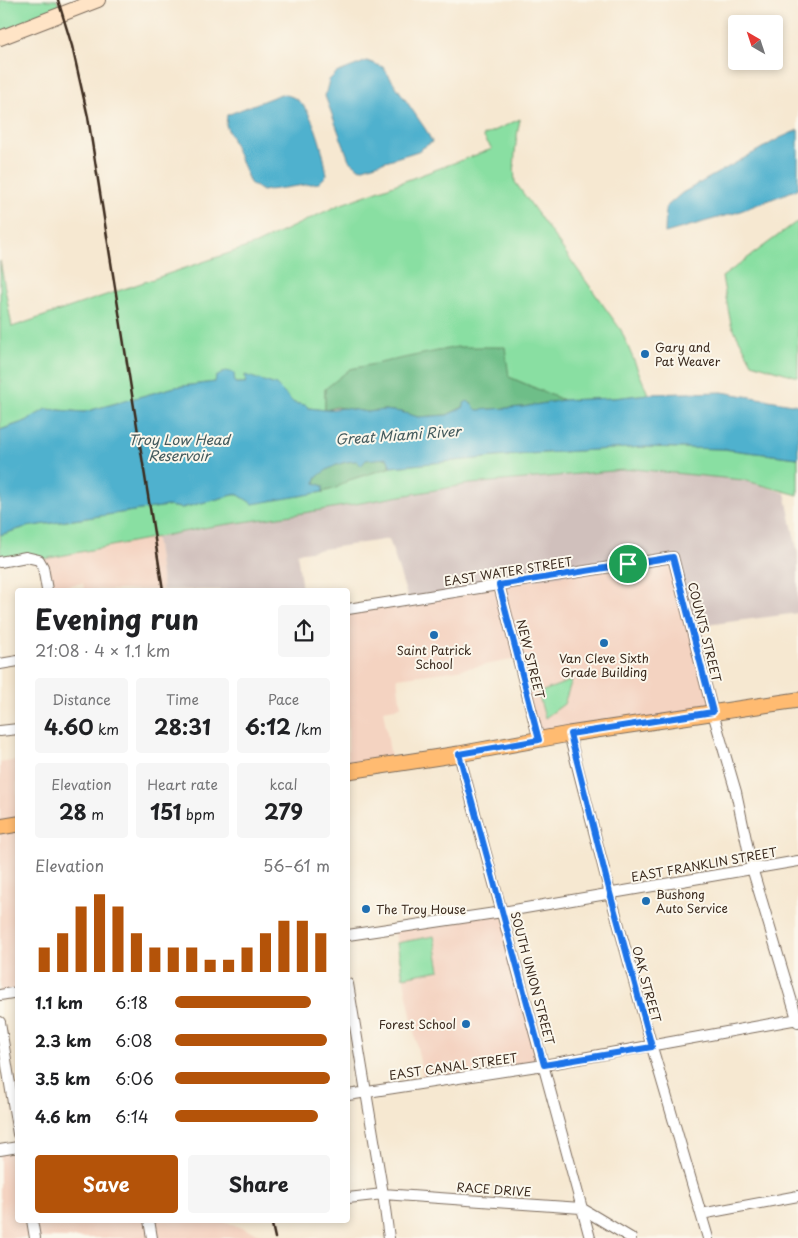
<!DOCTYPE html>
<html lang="en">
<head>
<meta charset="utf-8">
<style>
	:root { --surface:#fff; --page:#f6f6f6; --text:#202124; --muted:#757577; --accent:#b45309 }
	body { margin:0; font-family:"Playpen Sans",sans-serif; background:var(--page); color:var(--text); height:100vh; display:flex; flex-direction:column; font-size:19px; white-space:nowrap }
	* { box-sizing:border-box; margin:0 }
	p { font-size:16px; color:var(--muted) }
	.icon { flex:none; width:28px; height:28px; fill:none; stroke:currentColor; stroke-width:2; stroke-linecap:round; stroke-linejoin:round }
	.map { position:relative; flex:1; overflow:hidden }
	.drawer { position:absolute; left:15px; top:588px; width:335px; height:635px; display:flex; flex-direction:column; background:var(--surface); border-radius:5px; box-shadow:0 2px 8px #0003 }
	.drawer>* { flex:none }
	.needle { width:32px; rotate:321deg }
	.fabs { position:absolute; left:728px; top:15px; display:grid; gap:10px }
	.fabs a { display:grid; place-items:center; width:55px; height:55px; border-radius:5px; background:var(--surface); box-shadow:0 2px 8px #0003; font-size:25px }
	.pin { position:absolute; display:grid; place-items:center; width:42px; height:42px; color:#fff; margin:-21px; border:2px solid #fff; border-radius:50%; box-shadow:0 1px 5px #0007 }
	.round { display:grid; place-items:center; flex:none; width:52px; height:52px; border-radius:5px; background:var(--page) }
	.head { display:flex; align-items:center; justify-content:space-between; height:85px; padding:0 20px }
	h1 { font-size:28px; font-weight:700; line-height:38px }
	.metrics { display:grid; grid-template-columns:repeat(3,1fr); gap:8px; height:85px; padding:5px 20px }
	.metrics div { display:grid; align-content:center; border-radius:5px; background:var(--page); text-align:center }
	.metrics b { font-size:21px; font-weight:700 }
	.metrics small { font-size:14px; font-weight:400 }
	.metrics p { font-size:14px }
	.chart { height:140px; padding:10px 20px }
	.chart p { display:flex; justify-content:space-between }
	.chart svg { width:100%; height:90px; margin-top:5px; stroke:var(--accent); stroke-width:6 }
	.action { display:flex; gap:10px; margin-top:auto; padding:10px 20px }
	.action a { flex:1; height:58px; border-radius:5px; background:var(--accent); color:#fff; font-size:20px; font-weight:700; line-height:58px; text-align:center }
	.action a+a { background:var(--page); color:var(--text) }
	ul { padding:0 20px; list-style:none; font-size:16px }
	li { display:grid; grid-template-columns:80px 60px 1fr; align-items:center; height:38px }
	li i { height:12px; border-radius:6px; background:var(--accent) }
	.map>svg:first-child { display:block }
	.built { fill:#f4d3c1 }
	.industrial { fill:#d0c0bc }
	.green { fill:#89dfa2; stroke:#628460 }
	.forest { fill:#6ebe88; stroke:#547453 }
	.water { fill:#4fb1ce; stroke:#456e76 }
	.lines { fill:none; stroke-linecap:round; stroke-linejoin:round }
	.minor-casing { stroke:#7c6c5d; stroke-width:12 }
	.secondary-casing { stroke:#7c6c5d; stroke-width:16 }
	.primary-casing { stroke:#7c6c5d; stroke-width:17 }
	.minor { stroke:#fff; stroke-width:10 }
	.secondary { stroke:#ffe4c6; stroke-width:14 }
	.primary { stroke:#ffbb71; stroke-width:15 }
	.rail { stroke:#3b2a1e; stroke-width:2.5 }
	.route-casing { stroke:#fff; stroke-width:10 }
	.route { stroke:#1a73e8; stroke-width:6 }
	.poi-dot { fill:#1f6fb2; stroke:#fbf7ec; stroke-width:2 }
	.labels { text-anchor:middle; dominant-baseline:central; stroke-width:4; stroke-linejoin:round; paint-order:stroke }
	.poi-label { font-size:12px; fill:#3b2a1e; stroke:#fbf7ec; text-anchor:start }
	.street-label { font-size:12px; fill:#3b2a1e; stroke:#fbf7ec }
	.water-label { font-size:14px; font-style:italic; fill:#42595c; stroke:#fbf7ec }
</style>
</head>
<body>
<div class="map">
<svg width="798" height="1238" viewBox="0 0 798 1238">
	<rect width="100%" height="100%" fill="#fbf7ec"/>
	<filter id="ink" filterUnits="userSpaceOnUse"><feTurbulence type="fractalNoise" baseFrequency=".02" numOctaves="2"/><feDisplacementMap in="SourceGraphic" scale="10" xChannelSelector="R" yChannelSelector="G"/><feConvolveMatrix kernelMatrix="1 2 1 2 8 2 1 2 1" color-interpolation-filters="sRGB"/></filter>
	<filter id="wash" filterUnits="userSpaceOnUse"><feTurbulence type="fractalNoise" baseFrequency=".0096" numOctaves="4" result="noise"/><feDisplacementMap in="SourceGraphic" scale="20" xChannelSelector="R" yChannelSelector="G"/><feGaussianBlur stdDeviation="1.12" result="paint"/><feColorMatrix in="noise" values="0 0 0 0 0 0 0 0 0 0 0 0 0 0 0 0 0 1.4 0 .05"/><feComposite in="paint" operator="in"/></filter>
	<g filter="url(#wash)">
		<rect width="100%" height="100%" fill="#f6e8d1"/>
		<path class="built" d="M156,538L163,590H84L83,583L46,589L39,560Z
			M673,557L713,713L539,740L517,659L452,671L397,678L401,707L383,710L392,764L348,771V609Z
			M17,760V992L0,995V763Z
			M502,912L544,1065L424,1083L394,928Z
			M17,1147L18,1220H221L270,1238H0V1150Z"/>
		<path class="industrial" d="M635,469L743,480L785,493L798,554V613L691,627L673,558L408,599L389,539L297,553L302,590H163L156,538L209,527L292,515L470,484Z"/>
		<path class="green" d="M0,0H57L62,13L0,38Z
			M520,119C516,140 513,160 515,182L621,330L648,394L614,398L563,400L509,377L325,389V410L309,408L305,405L294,403L276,385L245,376L246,380L244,383L216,382L175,387L84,412L46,409L26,421L0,430V261L12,327L256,244L339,205L492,149L483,136Z
			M798,222V377L752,363L731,324L722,277L795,223Z
			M644,447L723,449L798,458V495L743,480L634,469L470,484L292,515L209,527L39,560L0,562V535L26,527L167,506L182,508L237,494L253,503L323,492L336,488L349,480L391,467L527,454Z
			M572,680L564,704L545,718L538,693Z
			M434,936L440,970L403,977L397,943Z"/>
		<path class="forest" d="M457,347H505L509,377L563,400L523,407L476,410L471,403L447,415L418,417L401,412L384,410L367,412L336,407L325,410V389L350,369Z
			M387,458L391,467L349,480L336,488L323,492V486L315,483C319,460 369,459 387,458Z"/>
		<path class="water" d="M367,61L383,67L426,130L432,142L418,151L360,169L349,160L325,96L329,80L336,73Z
			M281,94C286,95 292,96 296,99C314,110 324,155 327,175L319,183L262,191L250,183L226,125L227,115Z
			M798,130V189L735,213L665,233L666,207L682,193L780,138Z
			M226,371L234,373L235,383H245L246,380L245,375L276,385L294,403L305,405L309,408L325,410L344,408L367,412L384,410L401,412L418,417L447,415L464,407V403L468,401L477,410L523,407L563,400L614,398L648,394L722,392L798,405V458L723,449L644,447L527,454L391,467L387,458L366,460L361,466L357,461C341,461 328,468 316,478L315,483L323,486V492L253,504L237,494L182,508L167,506L26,527L0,535V430L26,421L46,409L84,412L175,387L215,382L216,377Z"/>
	</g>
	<g filter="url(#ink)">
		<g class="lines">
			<defs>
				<path id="minor" d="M0,562L26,557L39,560L43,567L47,590
					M499,585L539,740
					M348,609L673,557L713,713L736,792L752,868L798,1022
					M0,664L18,661
					M0,731L18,729
					M569,734L610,893L652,1047L708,1238
					M459,754L590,1238
					M348,935L502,912L798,861
					M348,984L383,1194L389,1238
					M0,995L18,992
					M0,1022L18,1134
					M348,1095L544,1065L798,1019
					M0,1150L18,1147
					M348,1198L383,1194L581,1208L631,1238
					M701,1214L798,1196
					M32,1220L35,1238
					M149,1220L152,1238"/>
				<path id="secondary" d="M0,38L98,0"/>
				<path id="primary" d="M348,771L459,754L569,734L798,700
					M0,827L18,824"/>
			</defs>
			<use href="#minor" class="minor-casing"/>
			<use href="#secondary" class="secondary-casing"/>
			<use href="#primary" class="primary-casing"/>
			<use href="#minor" class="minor"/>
			<use href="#secondary" class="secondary"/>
			<use href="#primary" class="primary"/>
			<path class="rail" d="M58,0L72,46L88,117L163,590
				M271,1220L275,1238"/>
		</g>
	</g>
	<g class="lines" filter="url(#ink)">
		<defs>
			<path id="route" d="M673,557L713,712L570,734L610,893L652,1047L544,1065L459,754L539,740L499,585Z"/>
		</defs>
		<use href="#route" class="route-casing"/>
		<use href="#route" class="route"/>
	</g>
	<g class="poi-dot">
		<circle cx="645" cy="354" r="5"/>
		<circle cx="434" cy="635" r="5"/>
		<circle cx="604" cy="643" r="5"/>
		<circle cx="646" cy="901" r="5"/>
		<circle cx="366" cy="909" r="5"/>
		<circle cx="466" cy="1024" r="5"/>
	</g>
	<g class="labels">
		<g class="poi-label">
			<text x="655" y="347">Gary and<tspan x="655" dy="14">Pat Weaver</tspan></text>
			<text x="434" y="650" text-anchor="middle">Saint Patrick<tspan x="434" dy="14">School</tspan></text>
			<text x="604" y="658" text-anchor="middle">Van Cleve Sixth<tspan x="604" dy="14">Grade Building</tspan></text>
			<text x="656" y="894">Bushong<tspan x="656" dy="14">Auto Service</tspan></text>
			<text x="376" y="909">The Troy House</text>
			<text x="456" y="1024" text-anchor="end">Forest School</text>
		</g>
		<g class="street-label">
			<text transform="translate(508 571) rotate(-9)">EAST WATER STREET</text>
			<text transform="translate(705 632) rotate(76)">COUNTS STREET</text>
			<text transform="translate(531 659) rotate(76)">NEW STREET</text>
			<text transform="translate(704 864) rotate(-10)">EAST FRANKLIN STREET</text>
			<text transform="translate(533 978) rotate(75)">SOUTH UNION STREET</text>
			<text transform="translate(647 984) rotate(75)">OAK STREET</text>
			<text transform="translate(453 1066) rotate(-8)">EAST CANAL STREET</text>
			<text transform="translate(494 1189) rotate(4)">RACE DRIVE</text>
		</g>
		<g class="water-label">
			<text transform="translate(398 435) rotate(-4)">Great Miami River</text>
			<text x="179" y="439">Troy Low Head<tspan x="179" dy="16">Reservoir</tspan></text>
		</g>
	</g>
</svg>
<div class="fabs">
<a><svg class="needle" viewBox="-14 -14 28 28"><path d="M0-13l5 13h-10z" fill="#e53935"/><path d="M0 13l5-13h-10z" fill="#757577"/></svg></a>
</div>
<div class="pin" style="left:628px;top:564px;background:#1e9e55"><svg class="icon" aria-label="arrive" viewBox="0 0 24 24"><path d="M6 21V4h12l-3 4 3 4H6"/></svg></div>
<section class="drawer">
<div class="head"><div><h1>Evening run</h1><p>21:08 · 4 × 1.1 km</p></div><a class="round"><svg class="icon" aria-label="share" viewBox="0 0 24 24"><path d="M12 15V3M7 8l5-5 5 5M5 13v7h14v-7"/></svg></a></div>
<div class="metrics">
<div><p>Distance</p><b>4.60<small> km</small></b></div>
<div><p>Time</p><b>28:31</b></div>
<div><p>Pace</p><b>6:12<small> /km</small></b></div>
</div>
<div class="metrics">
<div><p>Elevation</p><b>28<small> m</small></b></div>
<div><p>Heart rate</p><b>151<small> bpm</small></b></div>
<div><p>kcal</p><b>279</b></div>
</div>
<div class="chart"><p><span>Elevation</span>56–61 m</p>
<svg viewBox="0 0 160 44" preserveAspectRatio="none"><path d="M5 44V32M15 44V25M25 44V12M35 44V6M45 44V12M55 44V25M65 44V32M75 44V32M85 44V32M95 44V38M105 44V38M115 44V32M125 44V25M135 44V19M145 44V19M155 44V25"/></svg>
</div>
<ul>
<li><b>1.1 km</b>6:18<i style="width:88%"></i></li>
<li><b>2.3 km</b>6:08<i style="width:98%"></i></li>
<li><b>3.5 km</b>6:06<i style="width:100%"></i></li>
<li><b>4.6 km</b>6:14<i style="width:92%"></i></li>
</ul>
<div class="action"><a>Save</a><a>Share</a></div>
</section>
</div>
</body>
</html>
